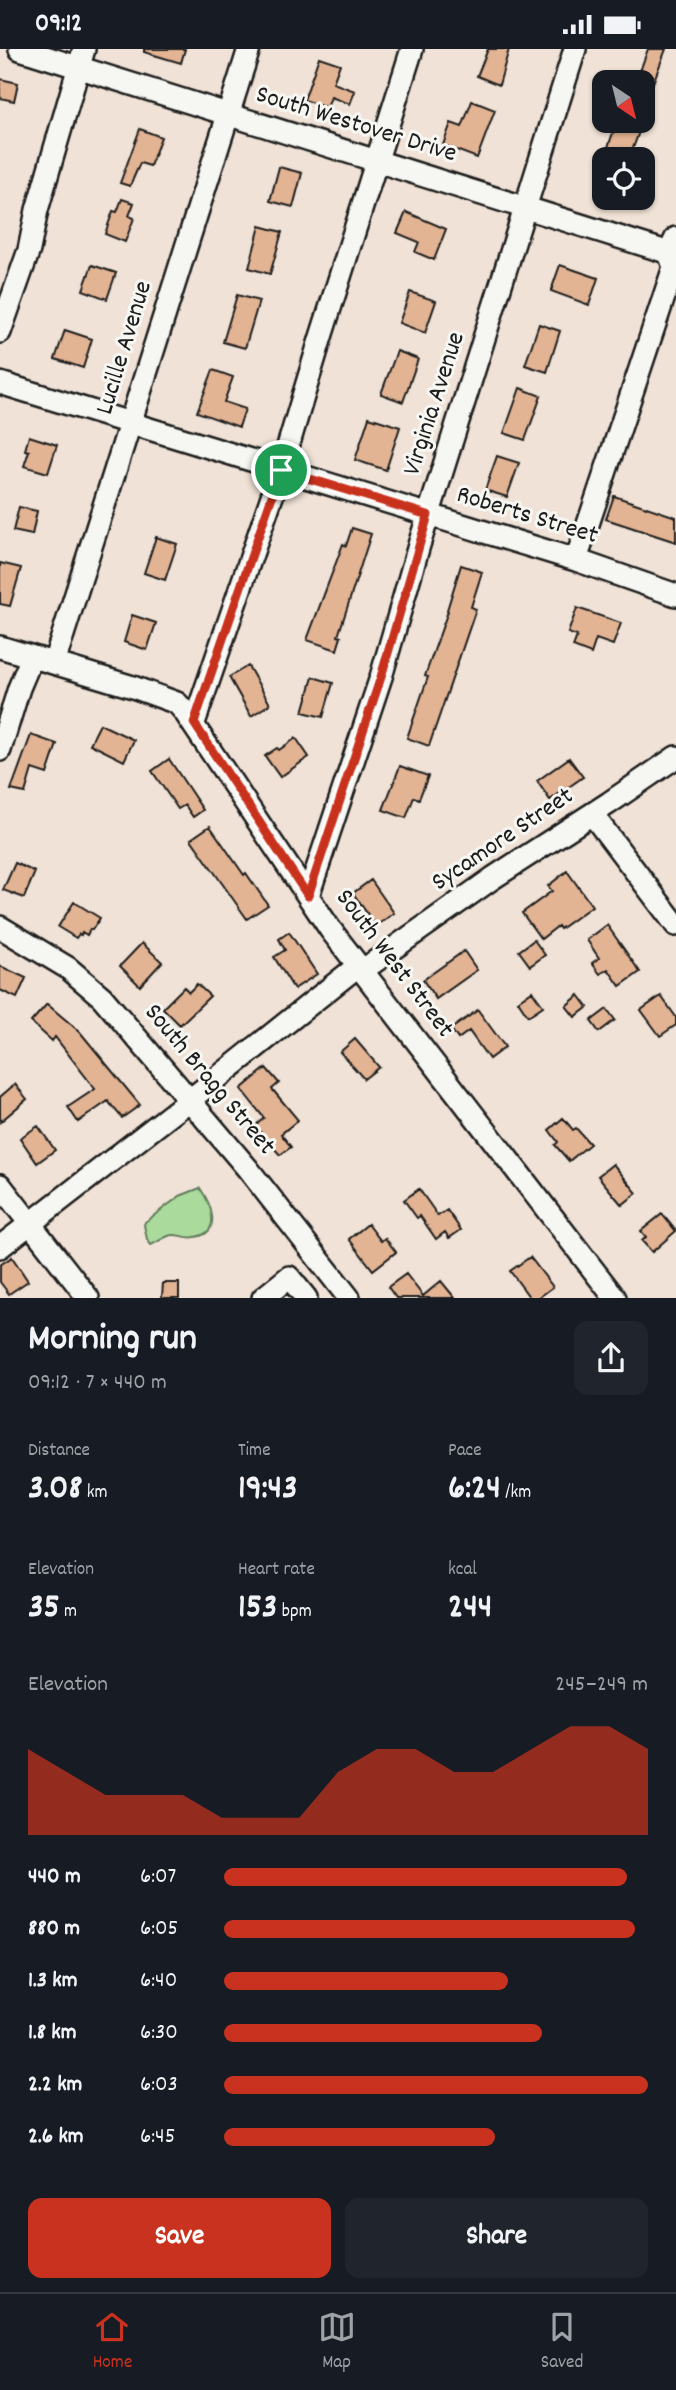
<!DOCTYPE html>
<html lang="en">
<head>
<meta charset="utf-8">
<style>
	:root { --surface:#171b24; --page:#20242c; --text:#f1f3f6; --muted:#9ea1a6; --line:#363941; --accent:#c8321e }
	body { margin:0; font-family:Dekko,sans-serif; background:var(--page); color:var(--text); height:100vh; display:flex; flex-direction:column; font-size:26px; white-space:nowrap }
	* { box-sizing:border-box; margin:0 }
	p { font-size:23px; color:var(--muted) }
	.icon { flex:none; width:38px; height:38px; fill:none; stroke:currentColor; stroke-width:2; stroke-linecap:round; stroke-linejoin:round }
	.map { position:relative; height:1249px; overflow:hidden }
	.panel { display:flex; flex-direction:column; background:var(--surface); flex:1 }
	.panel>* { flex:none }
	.needle { width:46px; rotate:145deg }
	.controls { position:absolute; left:592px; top:21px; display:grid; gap:14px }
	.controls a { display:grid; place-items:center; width:63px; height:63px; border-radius:14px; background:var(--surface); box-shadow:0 2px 5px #0004; font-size:35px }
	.pin { position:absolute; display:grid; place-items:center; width:60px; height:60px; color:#fff; margin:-30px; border:4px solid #fff; border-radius:50%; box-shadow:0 2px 7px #0007 }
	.round { display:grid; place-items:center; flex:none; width:74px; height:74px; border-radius:14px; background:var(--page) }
	.head { display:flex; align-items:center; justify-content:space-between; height:119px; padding:0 28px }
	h1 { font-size:38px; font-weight:800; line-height:52px }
	.figures { display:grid; grid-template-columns:repeat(3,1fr); gap:10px; height:119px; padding:7px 28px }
	.figures div { display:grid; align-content:center }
	.figures b { font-size:35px; font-weight:800 }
	.figures small { font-size:19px; font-weight:400 }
	.figures p { font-size:19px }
	.chart { height:196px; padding:14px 28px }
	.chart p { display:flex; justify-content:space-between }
	.chart svg { width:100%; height:126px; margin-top:7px; fill:var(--accent); opacity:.7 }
	.action { display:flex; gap:14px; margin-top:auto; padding:14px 28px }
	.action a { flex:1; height:80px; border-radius:14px; background:var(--accent); color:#fff; font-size:28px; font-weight:800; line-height:80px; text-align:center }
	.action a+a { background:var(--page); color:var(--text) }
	ul { padding:0 28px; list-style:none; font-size:23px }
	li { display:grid; grid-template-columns:112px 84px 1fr; align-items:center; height:52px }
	li i { height:18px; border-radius:9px; background:var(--accent) }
	.status { display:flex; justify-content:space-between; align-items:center; height:49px; padding:0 35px; background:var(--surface); direction:ltr }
	.status svg { height:19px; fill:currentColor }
	.tabs { display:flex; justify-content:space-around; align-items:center; height:98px; border-top:2px solid var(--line); background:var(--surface); font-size:19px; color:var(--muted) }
	.tabs a { display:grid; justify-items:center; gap:4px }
	.tabs .on { color:var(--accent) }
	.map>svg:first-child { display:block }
	.green { fill:#aadb9c; stroke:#637c5c; stroke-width:2 }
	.building { fill:#e3b494; stroke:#1c1c1c; stroke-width:2 }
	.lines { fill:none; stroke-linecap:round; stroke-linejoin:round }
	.minor-casing { stroke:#1c1c1c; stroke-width:26 }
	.minor { stroke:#f6f6f2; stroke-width:21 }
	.route-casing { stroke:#fff; stroke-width:14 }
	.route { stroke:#c8321e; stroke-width:9 }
	.labels { text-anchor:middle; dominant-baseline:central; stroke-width:6; stroke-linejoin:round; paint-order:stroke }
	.street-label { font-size:26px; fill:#1c1c1c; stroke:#f6f6f2 }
</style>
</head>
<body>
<div class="status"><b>09:12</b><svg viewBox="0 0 49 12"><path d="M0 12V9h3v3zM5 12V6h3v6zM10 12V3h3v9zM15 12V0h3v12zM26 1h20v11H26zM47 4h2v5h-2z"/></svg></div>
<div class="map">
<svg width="676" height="1249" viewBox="0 0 676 1249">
	<rect width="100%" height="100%" fill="#f0e2d6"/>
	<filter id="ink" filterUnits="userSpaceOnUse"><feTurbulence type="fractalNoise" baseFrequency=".0143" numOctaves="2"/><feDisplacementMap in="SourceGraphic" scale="14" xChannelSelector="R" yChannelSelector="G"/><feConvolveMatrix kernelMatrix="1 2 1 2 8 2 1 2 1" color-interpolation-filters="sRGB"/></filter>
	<g filter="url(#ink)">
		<path class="green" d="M200,1139C211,1155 223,1184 195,1188C187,1190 179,1185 172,1186C165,1187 157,1194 151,1196L147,1190L144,1176L145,1173L180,1147Z"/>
		<path class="building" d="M144,0H185L181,14L144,3Z
			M488,0H509L499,36L477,27Z
			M648,0H666L643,60L642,33H636Z
			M319,8L340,15L333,34L355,42L350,55L331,48L327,59L304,51Z
			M0,30L18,34L14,52L0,49Z
			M472,52L495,61L477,109L443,96L451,74L462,78Z
			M617,72H643L629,110H604Z
			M140,80L161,88L150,117L140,114L130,137L120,134Z
			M279,118L302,124L293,158L270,152Z
			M122,150L134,154L129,167L134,169L125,193L105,185L113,162L117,163Z
			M406,163L446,180L434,211L415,203L419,193L397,184Z
			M260,177L282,183L270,225L249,219Z
			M92,216L116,224L107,250L83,241Z
			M560,216L598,229L589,256L551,242Z
			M410,243L436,252L425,284L399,274Z
			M237,246L259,252L245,299L223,293Z
			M539,275L560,282L547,323L525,316Z
			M65,281L92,290L83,319L55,310Z
			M397,302L418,310L403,353L381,345Z
			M213,321L233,328L224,353L245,360L239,378L197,363Z
			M520,339L541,347L525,391L504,384Z
			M369,368L400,378L386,421L355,411Z
			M29,387L57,396L48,424L24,417L29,402L25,401Z
			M497,407L519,414L507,448L485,441Z
			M614,447L676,468V493L606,470Z
			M19,458L37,462L32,486L13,482Z
			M352,479L371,485L338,587L341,588L337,601L307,591L343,495L346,497Z
			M156,488L177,495L165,531L144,524Z
			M0,514L21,519L10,557L0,555Z
			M461,516L482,523L471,558L476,560L429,697L407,689L428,628L425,627L448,562L447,561Z
			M577,559L621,574L613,596L596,590L591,605L573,598L577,587L568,584Z
			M132,566L156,574L147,601L124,593Z
			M248,617L270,655L251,667L229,628Z
			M313,628L333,634L323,668L303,663Z
			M100,675L134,691L124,712L90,695Z
			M31,686L57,695L47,725L32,720L25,744L11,741Z
			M296,689L309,708L280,728L265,707L277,699L279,701Z
			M569,709L583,728L550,751L537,732Z
			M169,710L203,761L193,768L185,756L178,760L152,722Z
			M400,717L428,727L419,750L414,748L406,769L383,761Z
			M210,777L244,826L246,824L268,856L247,870L191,790Z
			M15,814L35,823L24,849L3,841Z
			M567,822L592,857L560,880L558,877L541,890L522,864L552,842L548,837Z
			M371,831L394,864L376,877L353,844Z
			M74,853L100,869L92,881L90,880L87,886L82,883L81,886L79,885L76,889L58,878Z
			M607,876L640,923L620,937L608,920L600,925L592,914L599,909L587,891Z
			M289,883L317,925L294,940L274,908L285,901L279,890Z
			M534,891L545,906L530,917L519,902Z
			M142,894L162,913L140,937L120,917Z
			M464,902L477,921L436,950L423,931Z
			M0,917L26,929L17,949L0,941Z
			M197,935L210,947L180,976L163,959L184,938L189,943Z
			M532,942L543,957L528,967L518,952Z
			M579,946L588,958L575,968L566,957Z
			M661,947L676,968V976L660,987L641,961Z
			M47,955L80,983L140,1056L122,1069L108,1052L78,1073L68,1058L95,1040L55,988L52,992L31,973Z
			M607,960L615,971L599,983L591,972Z
			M478,961L505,998L489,1010L469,982L458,990L451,980Z
			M355,990L379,1018L364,1030L340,1003Z
			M266,1019L279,1034L272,1040L298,1071L281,1085L291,1098L280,1106L255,1077L264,1069L241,1040Z
			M15,1035L27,1050L0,1073V1048Z
			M563,1069L573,1081L576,1079L590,1095L569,1112L555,1096L558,1093L549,1081Z
			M38,1077L55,1101L37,1114L20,1089Z
			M613,1115L637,1144L622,1156L598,1127Z
			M419,1140L438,1167L447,1161L461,1181L449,1189L445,1183L436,1190L420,1167L417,1169L404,1151Z
			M662,1165L676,1182L652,1203L642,1192L646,1188L641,1182Z
			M368,1175L381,1192L385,1189L396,1203L373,1221L349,1190Z
			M12,1208L28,1232L9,1245L0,1233V1216Z
			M530,1208L553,1238L538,1249H530L510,1222Z
			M406,1225L423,1247L441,1232L455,1249H396L388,1238Z
			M163,1234H179V1249H162Z"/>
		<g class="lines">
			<defs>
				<path id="minor" d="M20,0L676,206
					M0,283L29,201L37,161L84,0
					M0,334L576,511L676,546
					M576,511L674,218L669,204L676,189
					M0,598L133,638L177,654L184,662L330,880L615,1249
					M54,614L249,0
					M194,674L281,421L320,291L412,0
					M0,701L19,639L32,608
					M592,765L676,876
					M308,847L381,628L419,496L575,0
					M0,878L68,919L102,948L248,1120L349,1249
					M363,921L493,829L609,754L676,708
					M0,1136L88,1249
					M0,1198L191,1050L359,916
					M263,1249L289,1228L306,1249"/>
			</defs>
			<use href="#minor" class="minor-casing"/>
			<use href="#minor" class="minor"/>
		</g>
	</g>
	<g class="lines" filter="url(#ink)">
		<defs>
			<path id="route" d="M281,421L428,466L381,628L308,847L194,674Z"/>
		</defs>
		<use href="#route" class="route-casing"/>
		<use href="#route" class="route"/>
	</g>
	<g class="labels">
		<g class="street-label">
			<text transform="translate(356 76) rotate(17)">South Westover Drive</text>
			<text transform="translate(125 299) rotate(-73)">Lucille Avenue</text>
			<text transform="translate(435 355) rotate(-72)">Virginia Avenue</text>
			<text transform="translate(527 467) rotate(17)">Roberts Street</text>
			<text transform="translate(503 791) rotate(-34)">Sycamore Street</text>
			<text transform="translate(394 915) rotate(53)">South West Street</text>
			<text transform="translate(209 1031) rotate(50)">South Bragg Street</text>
		</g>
	</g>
</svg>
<div class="controls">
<a><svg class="needle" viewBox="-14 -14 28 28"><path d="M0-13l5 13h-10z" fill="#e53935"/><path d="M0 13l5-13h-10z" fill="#9ea1a6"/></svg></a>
<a><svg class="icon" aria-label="locate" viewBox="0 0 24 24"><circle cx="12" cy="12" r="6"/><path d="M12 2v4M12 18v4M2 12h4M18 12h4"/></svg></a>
</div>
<div class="pin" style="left:281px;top:421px;background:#1e9e55"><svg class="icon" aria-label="arrive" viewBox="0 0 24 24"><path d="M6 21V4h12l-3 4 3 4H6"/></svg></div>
</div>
<section class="panel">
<div class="head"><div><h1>Morning run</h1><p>09:12 · 7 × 440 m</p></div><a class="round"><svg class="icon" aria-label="share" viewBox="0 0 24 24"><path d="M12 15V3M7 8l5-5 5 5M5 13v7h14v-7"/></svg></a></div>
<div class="figures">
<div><p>Distance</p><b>3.08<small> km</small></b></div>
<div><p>Time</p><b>19:43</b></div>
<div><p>Pace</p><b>6:24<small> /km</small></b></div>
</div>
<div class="figures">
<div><p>Elevation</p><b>35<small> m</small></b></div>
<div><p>Heart rate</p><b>153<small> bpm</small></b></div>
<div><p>kcal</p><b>244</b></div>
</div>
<div class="chart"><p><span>Elevation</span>245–249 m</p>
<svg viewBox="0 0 160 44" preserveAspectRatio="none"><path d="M0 44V14L10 22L20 30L30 30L40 30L50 38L60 38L70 38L80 22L90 14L100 14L110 22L120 22L130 14L140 6L150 6L160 14V44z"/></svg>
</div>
<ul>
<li><b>440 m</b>6:07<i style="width:95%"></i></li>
<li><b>880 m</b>6:05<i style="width:97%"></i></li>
<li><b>1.3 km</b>6:40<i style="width:67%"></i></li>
<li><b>1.8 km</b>6:30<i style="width:75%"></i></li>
<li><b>2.2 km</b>6:03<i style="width:100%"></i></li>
<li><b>2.6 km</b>6:45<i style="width:64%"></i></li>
</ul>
<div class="action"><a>Save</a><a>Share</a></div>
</section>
<nav class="tabs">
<a class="on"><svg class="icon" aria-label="home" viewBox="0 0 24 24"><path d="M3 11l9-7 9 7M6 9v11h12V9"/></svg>Home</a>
<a><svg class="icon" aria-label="map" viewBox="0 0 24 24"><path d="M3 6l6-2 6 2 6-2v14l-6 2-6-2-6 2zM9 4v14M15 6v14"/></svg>Map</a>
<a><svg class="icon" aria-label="saved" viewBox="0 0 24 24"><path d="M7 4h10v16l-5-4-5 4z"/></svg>Saved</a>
</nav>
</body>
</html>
